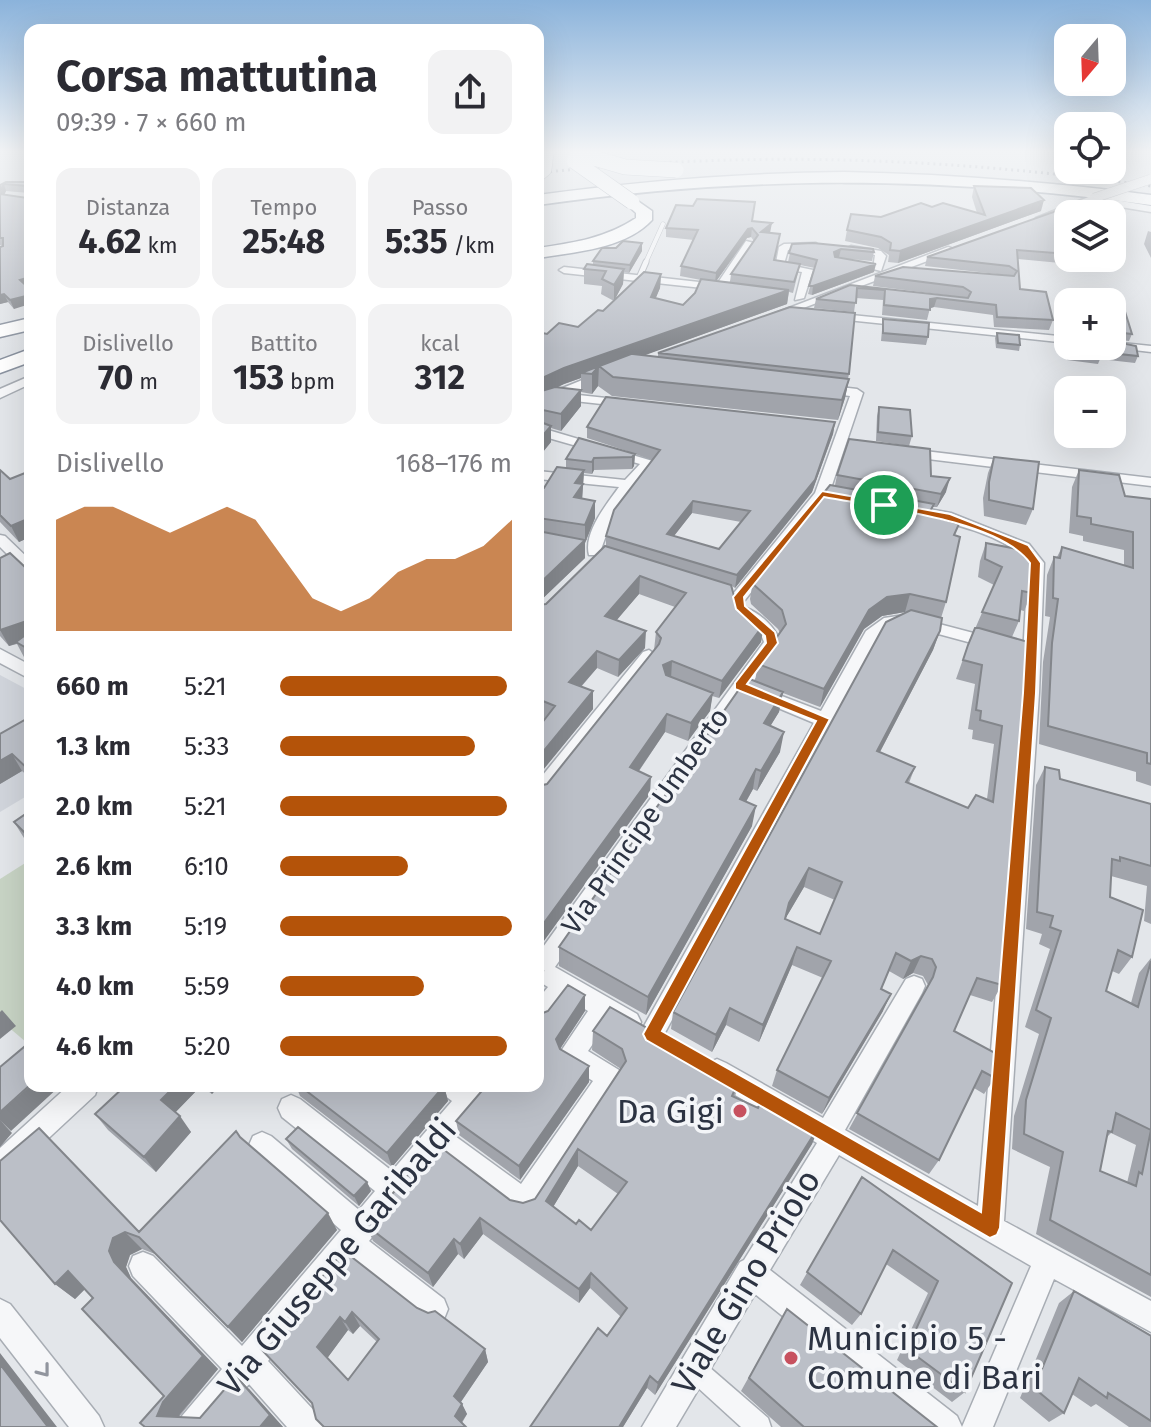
<!DOCTYPE html>
<html lang="it">
<head>
<meta charset="utf-8">
<style>
	:root { --surface:#fff; --page:#f2f2f3; --text:#2b2b33; --muted:#7c7c81; --accent:#b45309 }
	body { margin:0; font-family:"Fira Sans",sans-serif; background:var(--page); color:var(--text); height:100vh; display:flex; flex-direction:column; font-size:30px; white-space:nowrap }
	* { box-sizing:border-box; margin:0 }
	p { font-size:26px; color:var(--muted) }
	.icon { flex:none; width:44px; height:44px; fill:none; stroke:currentColor; stroke-width:2; stroke-linecap:round; stroke-linejoin:round }
	.map { position:relative; flex:1; overflow:hidden }
	.side { position:absolute; left:24px; top:24px; width:520px; height:1068px; display:flex; flex-direction:column; background:var(--surface); border-radius:16px; box-shadow:0 8px 32px #0002 }
	.side>* { flex:none }
	.needle { width:52px; rotate:199deg }
	.controls { position:absolute; left:1054px; top:24px; display:grid; gap:16px }
	.controls a { display:grid; place-items:center; width:72px; height:72px; border-radius:16px; background:var(--surface); box-shadow:0 8px 32px #0002; font-size:40px }
	.pin { position:absolute; display:grid; place-items:center; width:68px; height:68px; color:#fff; margin:-34px; border:4px solid #fff; border-radius:50%; box-shadow:0 2px 8px #0007 }
	.round { display:grid; place-items:center; flex:none; width:84px; height:84px; border-radius:16px; background:var(--page) }
	.summary { display:flex; align-items:center; justify-content:space-between; height:136px; padding:0 32px }
	h1 { font-size:44px; font-weight:700; line-height:60px }
	.metrics { display:grid; grid-template-columns:repeat(3,1fr); gap:12px; height:136px; padding:8px 32px }
	.metrics div { display:grid; align-content:center; border-radius:16px; background:var(--page); text-align:center }
	.metrics b { font-size:34px; font-weight:700 }
	.metrics small { font-size:22px; font-weight:400 }
	.metrics p { font-size:22px }
	.chart { height:224px; padding:16px 32px }
	.chart p { display:flex; justify-content:space-between }
	.chart svg { width:100%; height:144px; margin-top:8px; fill:var(--accent); opacity:.7 }
	ul { padding:0 32px; list-style:none; font-size:26px }
	li { display:grid; grid-template-columns:128px 96px 1fr; align-items:center; height:60px }
	li i { height:20px; border-radius:10px; background:var(--accent) }
	.map>svg:first-child { display:block }
	.built { fill:#d1d5dc }
	.green { fill:#c8d4c5 }
	.lines { fill:none; stroke-linecap:round; stroke-linejoin:round }
	.service-far1-casing { stroke:#a8adb4; stroke-width:5 }
	.service-casing { stroke:#a8adb4; stroke-width:7 }
	.pedestrian-casing { stroke:#a8adb4; stroke-width:3 }
	.minor-casing { stroke:#a8adb4; stroke-width:3 }
	.trunk-casing { stroke:#8b93a0; stroke-width:3 }
	.service-far1 { stroke:#f6f7f9; stroke-width:4 }
	.service { stroke:#f6f7f9; stroke-width:5 }
	.pedestrian { fill:#f6f7f9; fill-rule:evenodd }
	.minor { fill:#f6f7f9; fill-rule:evenodd }
	.trunk { fill:#fff; fill-rule:evenodd }
	.rail { stroke:#7d8593; stroke-width:3; stroke-dasharray:2 4; stroke-linecap:butt }
	.minor-bridge-casing { stroke:#a8adb4; stroke-width:10; stroke-linecap:butt }
	.trunk-bridge-casing { stroke:#8b93a0; stroke-width:16; stroke-linecap:butt }
	.minor-bridge { stroke:#f6f7f9; stroke-width:9 }
	.trunk-bridge { stroke:#fff; stroke-width:15 }
	.wall { fill:#a1a4ab; fill-rule:evenodd }
	.shaded-wall { fill:#83868b }
	.building { fill:#bbbfc7; stroke:#83868b; stroke-width:2; fill-rule:evenodd }
	.oneway { stroke:#91959e }
	.route { fill:#b45309; stroke:#fff; stroke-width:2; fill-rule:evenodd }
	.poi-dot { fill:#c7515f; stroke:#f3f5f8; stroke-width:3 }
	.labels { text-anchor:middle; dominant-baseline:central; stroke-width:7; stroke-linejoin:round; paint-order:stroke }
	.street-label { font-size:28px; fill:#2c3342; stroke:#f3f5f8 }
	.near-poi-label { font-size:34px; fill:#2c3342; stroke:#f3f5f8; text-anchor:end }
	.near-street-label { font-size:34px; fill:#2c3342; stroke:#f3f5f8 }
</style>
</head>
<body>
<div class="map">
<svg width="1151" height="1427" viewBox="0 0 1151 1427">
	<rect width="100%" height="100%" fill="#e3e6ea"/>
	<path class="built" d="M0,675L30,691V794L0,812Z"/>
	<path class="green" d="M30,860V1039L26,1042L0,1020V879Z"/>
	<g class="lines">
		<defs>
			<path id="service-far1" d="M645,264L663,224"/>
			<path id="service" d="M639,278L646,262"/>
			<path id="pedestrian" d="M693,1356L701,1360L768,1418L771,1427H741L685,1376L681,1368L685,1360Z"/>
			<path id="minor" d="M1091,196L1151,206V212L1090,202L1043,220L1036,218Z
				M746,241L754,243L725,289L721,290L564,273L559,270L564,267L717,284Z
				M816,243L818,245L788,250L784,264L813,270L804,298L795,300L802,272L775,268L779,247L784,244Z
				M851,246L881,251L886,256L881,271L873,269L875,255L848,251L846,249Z
				M948,247L951,248V252L777,318L768,316Z
				M832,313L1068,337V343L828,318L827,316Z
				M1112,342L1151,346V352L1108,347L1112,346Z
				M602,372L608,376L606,379L569,394L625,400L631,404L629,407L556,399L538,406V398Z
				M30,376V384L0,398V389Z
				M823,385L857,389L863,393L829,494L745,600H733L731,597L733,594L815,493L850,396L819,392V386Z
				M538,427L656,462L613,516L599,555H589C583,533 606,505 619,487L538,479V471L625,480L640,464L538,435Z
				M908,449L1151,478V486L903,456V450Z
				M907,505L951,513L1029,544L1044,563L1039,693L1004,1221L1151,1301V1332L1054,1279L993,1427H921L755,1294L676,1427H642L740,1262L744,1260L817,1143L708,1079L705,1071L708,1063L717,1059L726,1063L823,1118L906,979L914,976L922,979L925,986L922,993L845,1130L978,1206L1021,693L1028,563C1005,532 939,521 902,512L900,509ZM839,1155L1031,1266L962,1427L957,1416L770,1270Z
				M0,535L5,536L30,560V574L25,572L0,547Z
				M746,608C760,613 777,628 780,643L555,967L637,1014L641,1022L637,1030L629,1033L608,1022L588,1051L619,1070L622,1078L534,1213L524,1216L514,1213L439,1156L369,1241L444,1299L448,1309L444,1319L434,1323L424,1319L351,1262L268,1361L319,1416L324,1427H287L249,1384L213,1427H177L182,1416L222,1369L133,1276L129,1266L133,1256L143,1252L153,1256L242,1346L341,1230L253,1154L249,1145L253,1136L262,1132L271,1136L359,1210L375,1191L282,1117L278,1108L282,1099L291,1095L300,1099L392,1171L452,1101L444,1095L441,1086H493L490,1095L455,1136L521,1184L593,1081L562,1062L559,1054L588,1011L567,998L546,1025L538,1028V999L548,987L538,981V954L764,642L762,637L738,613Z
				M905,615L1000,640L1002,644L994,649L905,625L895,627L878,638L660,1042L652,1045L644,1042L640,1034L644,1026L814,723L754,698L751,694L754,690H766L821,711L866,631L884,618Z
				M0,649L30,665V679L0,663Z
				M649,650L657,656L655,660L545,800L538,802V781L643,652Z
				M68,1086H98L95,1095L9,1175L0,1179V1148Z
				M0,1299L10,1304L99,1416L104,1427H69L0,1338Z"/>
			<path id="trunk" d="M844,172C948,174 1049,182 1151,195V205C940,176 749,175 538,205V195C640,181 741,173 844,172Z
				M632,197L652,211V220C625,249 575,252 538,258V248C573,243 606,238 636,218V213L624,202Z
				M30,318V330L0,337V325Z
				M30,349V362L0,373V360Z"/>
		</defs>
		<use href="#service-far1" class="service-far1-casing"/>
		<use href="#service" class="service-casing"/>
		<use href="#pedestrian" class="pedestrian-casing"/>
		<use href="#minor" class="minor-casing"/>
		<use href="#trunk" class="trunk-casing"/>
		<use href="#service-far1" class="service-far1"/>
		<use href="#service" class="service"/>
		<use href="#pedestrian" class="pedestrian"/>
		<use href="#minor" class="minor"/>
		<use href="#trunk" class="trunk"/>
		<path class="rail" d="M538,173C746,150 944,157 1151,186"/>
		<defs>
			<path id="minor-bridge" d="M1094,198L1151,179"/>
			<path id="trunk-bridge" d="M577,153L625,167L676,170
				M574,161L632,202
				M538,174L544,169L546,153"/>
		</defs>
		<use href="#minor-bridge" class="minor-bridge-casing"/>
		<use href="#trunk-bridge" class="trunk-bridge-casing"/>
		<use href="#minor-bridge" class="minor-bridge"/>
		<use href="#trunk-bridge" class="trunk-bridge"/>
	</g>
	<path class="wall" d="M30,182V286L28,287L14,309L8,302L0,304V247L3,246L0,245V185ZM6,191L29,193L27,198L4,195Z
		M974,186L1041,211L898,263L888,262L889,255L878,248L845,241L847,230L932,207L977,213L972,197Z
		M1068,214V258H1073L1071,264L1018,259L1020,289L1053,320L1049,330L994,327L993,315L934,307L930,308L927,320L882,315L883,300L856,298L854,312L814,308L816,299L850,285L961,297L873,286L875,276L1006,275L925,266L927,257Z
		M752,221L770,233L780,234L775,260L788,262L792,244L874,252L872,261L838,258L874,272L812,295L808,294L815,268L800,265L793,293L789,292L787,304L644,355L658,357V353L849,374L848,379H849L845,398L838,420L612,396L598,386L592,394L581,392V406L561,431L551,428V442L538,458V332L547,334L578,327L661,274L660,288L655,299L683,305L695,293L701,280L680,276L681,266L694,240L666,237V228ZM751,237L754,241L731,274L730,282L716,281L747,238ZM581,378V390L557,387L564,384Z
		M1148,231L1151,232V258L1144,244Z
		M642,251L629,273L624,272L623,284L614,301L601,294L602,286L584,284V269L593,265V261Z
		M1085,299L1122,302L1132,334L1129,341L1112,339V302H1084Z
		M883,319L928,337L926,345L881,341Z
		M997,333L1020,345L1019,351L996,348L995,338Z
		M1067,339L1138,356L1135,363L1100,359L1098,364L1067,360L1064,346Z
		M879,407L912,436L909,446L876,441L877,416Z
		M835,422L833,434L812,492L735,588L732,586L734,596L764,624L761,642L719,698L712,696L710,711L688,741L665,732L639,771L650,794L538,949V786L547,784L654,650L656,632L675,607L639,594L616,620L645,648L618,677L597,668L581,687L593,691V709L538,776V728L545,719L538,717V605L546,604L606,546V536L652,460L635,454L634,466L632,469L594,470L592,474L584,473L582,499L595,518L585,543V558L538,603V487L544,488L566,468V459L627,451L587,438V427ZM692,513L741,522L719,549L674,536Z
		M994,457L1033,509L1026,525L984,516L983,498L988,473Z
		M0,470L10,479L30,471V537L19,542L0,522Z
		M1079,470L1125,496L1151,499V786L1136,781V772L1039,744L1043,662L1050,617L1045,616L1047,575L1054,557H1057L1062,547L1124,565V550L1083,541V536L1069,533L1072,487Z
		M837,475L931,476L946,492L937,507H933L930,516L955,535L946,602L941,618L940,631L933,650L880,752L915,767L909,783L968,808L987,799L994,744L972,739L973,730L968,729L975,684L956,679L968,645L994,585L978,577L980,561L986,543L1032,593L1024,611L1020,610L1019,621L1012,637L1002,985L992,1002L970,995L954,1031L995,1078L984,1094L974,1088L939,1160L929,1174L849,1129L926,990L928,985L923,976L913,973L903,979L889,971L881,989L883,1011L822,1114L772,1086L777,1070L823,978L792,965L759,1042L726,1025L712,1052L671,1029L673,1012L905,612L882,616L864,629L820,707L783,693L779,712L770,726L780,752L757,791L753,789L746,802L752,826L646,1015L559,966V947L755,681L758,664L780,633L778,629L751,604L750,599L753,580L835,485ZM804,887L835,900L820,934L785,919Z
		M0,558L25,567L30,565V662L25,659L17,644L9,646L0,636Z
		M30,717V778L22,771L0,784Z
		M1045,767L1060,779L1151,804V924L1144,921L1147,886L1111,876L1110,897L1132,957L1119,974L1112,971L1106,991L1131,1003L1139,973L1151,958V1297L1036,1234L1050,1167L1012,1149L1014,1116L1039,1034L1025,1027L1050,949L1039,944L1042,934L1026,929L1036,785ZM1111,1133L1136,1145L1127,1183L1100,1171L1107,1137Z
		M30,811V844L24,838L14,822Z
		M585,1011L560,1049L589,1082L520,1180L459,1135L456,1121L486,1086L538,1015Z
		M593,1031L739,1080L735,1097L758,1108L819,1126L812,1144L655,1395L647,1388L623,1427H530L607,1336L621,1317L590,1288L579,1303L483,1234L464,1259L458,1254L433,1287L373,1241L366,1225L510,1200L523,1203L535,1199L621,1069L592,1050ZM578,1166L618,1194L591,1230L576,1224L553,1207Z
		M125,1086H201L175,1112L191,1132L156,1172L108,1130L95,1114Z
		M201,1086H219L212,1094Z
		M296,1086H444L448,1101L392,1167L300,1096Z
		M241,1138L337,1230L242,1342L155,1254L142,1249L130,1255L126,1267L131,1278L218,1369L179,1417L200,1418L249,1389L283,1427H145L164,1396L93,1298L85,1289L75,1299L55,1284L0,1220L139,1232Z
		M286,1139L367,1182L371,1191L359,1206L292,1149Z
		M862,1177L1012,1283L965,1392L952,1402L897,1360L928,1293L886,1264L861,1314L852,1325L800,1285Z
		M344,1251L417,1308L485,1349L488,1362L461,1402L467,1414L462,1423L316,1419ZM360,1326L377,1342L348,1380L327,1358L348,1330L353,1334Z
		M1074,1291L1151,1335V1427H1129L1096,1404L1091,1407L1072,1394L1064,1413L1049,1422L1020,1398L1059,1303Z
		M787,1309L937,1427H781L741,1391Z"/>
	<path class="shaded-wall" d="M4,184L6,191L1,201L0,190Z
		M1044,200L1041,211L898,263L900,251Z
		M772,223L770,233L761,232Z
		M752,228L751,237L747,238L715,283L716,273L748,229Z
		M642,243V251L629,273L630,265Z
		M841,249L839,257L832,260L834,252Z
		M876,264L874,272L812,295L813,286Z
		M624,269L623,284L614,301V285Z
		M661,274L660,288L650,312L651,297Z
		M30,277V286L23,288L20,280Z
		M789,290L787,304L604,370L599,366L598,386L592,394V374L581,373V378L564,384L538,397V380L564,368Z
		M4,294L8,302L0,304V295Z
		M30,295V304L14,309L10,300Z
		M937,298L934,307L928,309L930,299Z
		M849,379L845,398L838,420L842,400Z
		M581,390V406L561,431V414Z
		M835,422L833,434L812,492L735,588L737,575Z
		M551,426V442L538,458V441Z
		M635,454L634,466L632,469V457Z
		M594,458V470L592,474V462Z
		M584,470L582,501L574,514L575,483Z
		M950,478L946,492L937,507L941,494Z
		M595,501V518L585,543V525Z
		M693,501L692,513L666,546L667,534Z
		M30,518V537L19,542L11,526Z
		M585,540V558L538,603V585Z
		M640,576L639,594L605,634V616Z
		M910,594L905,612L882,616L864,629L820,707L824,689L869,610L887,597Z
		M24,622L30,639L9,646L0,630Z
		M764,624L761,642L719,698L722,681Z
		M646,631L645,648L618,677L619,660Z
		M940,631L933,650L871,769L877,751Z
		M597,651V668L569,700V682Z
		M672,661L671,679L661,683L663,665Z
		M593,691V709L538,776V758Z
		M783,692L779,712L760,743L764,723Z
		M713,693L710,711L688,741L691,723Z
		M667,714L665,732L629,785L630,767Z
		M784,732L780,752L757,791L761,771Z
		M12,754L22,771L0,784V761Z
		M756,769L753,789L736,819L740,799Z
		M651,777L650,794L538,949V931Z
		M756,806L752,826L646,1015L648,997Z
		M809,868L804,887L784,921L789,903Z
		M797,947L792,965L759,1042L763,1025Z
		M921,956L913,973L903,979L911,961Z
		M543,971V988L538,995V977Z
		M891,994L883,1011L822,1114L829,1098Z
		M585,995V1011L556,1055V1039Z
		M730,1008L726,1025L712,1052L716,1035Z
		M2,1010L16,1026L0,1039V1012Z
		M589,1066V1082L520,1180L519,1166Z
		M30,1086H60L11,1131L0,1120V1112Z
		M175,1086H201L172,1116L161,1100Z
		M207,1086H219L212,1094Z
		M444,1086L448,1101L392,1167L387,1153Z
		M180,1116L191,1132L156,1172L144,1157Z
		M0,1120L12,1133L0,1147Z
		M819,1126L812,1144L655,1395L658,1383Z
		M578,1149V1166L547,1217L546,1201Z
		M367,1182L371,1191L359,1206L354,1196Z
		M328,1213L337,1230L242,1342L228,1327Z
		M480,1218L483,1234L464,1259L460,1244Z
		M125,1232L142,1249L130,1255L126,1267L131,1278L218,1369L180,1414L174,1427L157,1416L163,1402L203,1356L114,1262L109,1251L113,1238Z
		M454,1239L458,1254L433,1287L428,1273Z
		M68,1271L87,1287L75,1299L55,1284Z
		M591,1273L590,1288L579,1303V1289Z
		M352,1312L360,1326L353,1334L345,1322Z
		M340,1317L348,1330L326,1360L317,1347Z
		M485,1349L488,1362L458,1406L454,1396Z
		M0,1353L57,1427H48L0,1364Z
		M236,1376L249,1389L283,1427H260Z
		M650,1376L647,1388L623,1427H619Z
		M462,1404L467,1414L459,1426L455,1416Z"/>
	<path class="building" d="M6,182H30V188L28,186L4,184L0,190V185Z
		M974,186L1031,188L1044,200L900,251L890,250L891,243L881,237L847,230L851,214L881,217L921,203L932,207L943,203L985,215Z
		M30,190V277L20,280L30,289V295L10,300L4,294L0,295V247L3,246V238H0V194L27,198Z
		M697,199L755,202L752,221L772,223L761,232L780,234L774,260L800,264L794,282L731,274L758,235L752,228L748,229L716,273L681,266L698,230L666,228L676,205L693,206Z
		M1059,210L1074,214H1068V254L1017,250L1020,289L1046,292L1053,320L997,317L996,305L937,298L930,299V310L884,305L885,290L857,288L856,303L816,299L850,285L968,298L971,292L963,287L875,276L903,267L1014,276L1017,271L1009,266L927,257Z
		M623,241L642,243L630,265L593,261L602,248H616Z
		M813,243L873,249L874,252L841,249L834,252L835,257L876,264L813,286H809L817,260L789,253L792,244Z
		M587,264L624,269L614,285L602,279L606,271L584,269Z
		M644,272L661,274L651,297L683,305L695,293L701,279L789,290L564,368L538,380V332L547,334L559,323L578,327L598,310L603,311Z
		M1085,299L1122,302L1132,334L1115,332L1112,336V302H1086Z
		M790,307L855,313L849,374L658,353Z
		M883,319L929,323L928,337L883,333Z
		M997,333L1019,335L1020,345L998,343Z
		M1112,341L1136,346L1138,356L1100,352L1101,357L1070,353L1068,346H1112Z
		M631,354H633L849,379L842,400L613,377L599,366L592,374L581,373Z
		M555,387L581,390L561,414L538,409V392Z
		M606,397L835,422L815,480L737,575L606,536L614,510L660,450L587,427ZM693,501L750,511L719,549L667,534Z
		M879,407L910,410L912,436L878,432Z
		M538,421L551,426L538,441Z
		M579,438L635,454L632,457L594,458L592,462L566,459Z
		M849,439L930,449L931,476L950,478L941,494L837,475Z
		M994,457L1039,462L1033,509L989,500V482Z
		M557,467L584,470L575,483L583,484L574,497L595,501L585,525L538,518V487L544,488Z
		M0,470L10,479L30,471V518L11,526L0,515Z
		M1079,470L1119,475L1125,496L1151,499V764L1147,763V753L1048,726L1052,643L1058,599L1053,598L1054,557L1060,558L1062,547L1133,568V532L1091,524V518L1077,516Z
		M830,485L934,504L928,515L959,524L954,535L960,537L946,602L910,594L887,597L869,610L824,689L758,664L786,624L782,610L754,585L753,580Z
		M538,531L585,540L538,585Z
		M986,543L1033,552L1032,593L1022,591L1019,621L982,612L1002,567L985,559Z
		M605,546L731,585L734,596L764,624L722,681L672,661L663,665L666,675L713,693L691,723L667,714L630,767L651,777L538,931V786L547,784L659,644L661,638L656,632L686,593L640,576L605,616L646,631L619,660L597,651L569,682L593,691L538,758V728L555,706L538,699V605L546,604Z
		M10,553L25,567L30,565V650L16,642L24,636V622L0,630V558Z
		M911,610L942,618L940,631L877,751L915,767L906,782L968,808L976,795L993,802L1002,726L980,720L981,711L976,710L982,665L963,660L968,645L975,628H979L1028,642L1002,985L977,978L954,1031L997,1054L995,1078L982,1071L939,1160L857,1113L933,977L936,967L932,959L921,956L911,961L896,953L881,989L891,994L829,1098L777,1070L831,961L797,947L763,1025L730,1008L716,1035L673,1012L886,622ZM809,868L842,882L820,934L785,919L789,903Z
		M747,678L783,692L764,723L784,732L761,771L756,769L740,799L756,806L648,997L559,947Z
		M30,717V771L12,754L0,761V734Z
		M1045,767L1059,770L1060,779L1151,804V866L1120,857V861L1112,859L1110,897L1143,910L1132,957L1118,950L1106,991L1138,1007L1151,961V1130L1116,1113L1112,1132L1108,1131L1100,1171L1136,1186L1139,1172L1142,1174L1151,1130V1275L1050,1220L1063,1152L1024,1134L1026,1100L1051,1018L1036,1010L1061,931L1050,927L1053,916L1037,912Z
		M30,811V838L14,822Z
		M538,968L543,971L538,977Z
		M568,985L585,995L556,1039L560,1049L589,1066L519,1166L456,1121L486,1086H538V1015L548,1011Z
		M610,1007L739,1080L732,1096L758,1108L764,1095L819,1126L658,1383L650,1376L619,1427H530L598,1328L607,1336L627,1308L591,1273L579,1289L480,1218L460,1244L454,1239L428,1273L366,1225L435,1143L510,1200L523,1203L535,1199L626,1061L622,1049L593,1031ZM578,1149L627,1182L591,1230L579,1220L576,1224L546,1201Z
		M30,1042V1085L0,1112V1067Z
		M125,1086H175L161,1100L180,1116L144,1157L95,1114Z
		M300,1086H444L387,1153Z
		M298,1127L367,1182L354,1196L286,1139Z
		M39,1128L139,1232L236,1131L240,1137L328,1213L228,1327L139,1237L125,1232L113,1238L109,1251L114,1262L203,1356L163,1402L157,1416L200,1418L236,1376L270,1415L260,1427H145L140,1423L164,1396L82,1309L93,1298L68,1271L55,1284L0,1220V1161Z
		M862,1177L1012,1283L965,1392L907,1349L938,1281L893,1250L861,1314L807,1272Z
		M344,1251L417,1308L428,1313L435,1311L485,1349L454,1396L462,1404L455,1416L466,1427H324L316,1419L312,1403L261,1349ZM352,1312L379,1339L348,1380L317,1347L340,1317L345,1322Z
		M1074,1291L1151,1336V1421L1108,1393L1107,1398L1079,1378L1064,1413L1034,1388Z
		M787,1309L937,1427H804L749,1378Z
		M0,1364L48,1427H0Z"/>
	<defs><path id="oneway-chevron" d="M-2-3.5L2.5 0L-2 3.5" fill="none" stroke-width="1.6" stroke-linecap="round" stroke-linejoin="round" transform="scale(2)"/></defs>
	<use class="oneway" href="#oneway-chevron" transform="translate(44 1371) rotate(52)"/>
	<linearGradient id="sky" x2="0" y2="1"><stop stop-color="#8bb3db"/><stop offset="0.43" stop-color="#f2f4f6"/><stop offset="1" stop-color="#f2f4f6" stop-opacity="0"/></linearGradient>
	<rect width="1151" height="352" fill="url(#sky)"/>
	<path class="route" d="M822,491L950,514L1028,545L1041,563L1036,693L1000,1228L997,1235L990,1238L646,1040L643,1034L816,721L735,689V683L766,643L765,636L736,609L733,597ZM824,497C877,507 999,520 1030,563L1023,693L981,1212L662,1031L830,719L747,684L778,643L775,632L745,606L744,597Z"/>
	<g class="poi-dot">
		<circle cx="740" cy="1111" r="8"/>
		<circle cx="791" cy="1358" r="8"/>
	</g>
	<g class="labels">
		<g class="street-label">
			<text transform="translate(645 821) rotate(-55)">Via Principe Umberto</text>
		</g>
		<g class="near-poi-label">
			<text x="724" y="1111">Da Gigi</text>
			<text x="807" y="1338" text-anchor="start">Municipio 5 -<tspan x="807" dy="39">Comune di Bari</tspan></text>
		</g>
		<g class="near-street-label">
			<text transform="translate(337 1257) rotate(-50)">Via Giuseppe Garibaldi</text>
			<text transform="translate(746 1282) rotate(-59)">Viale Gino Priolo</text>
		</g>
	</g>
</svg>
<div class="controls">
<a><svg class="needle" viewBox="-14 -14 28 28"><path d="M0-13l5 13h-10z" fill="#e53935"/><path d="M0 13l5-13h-10z" fill="#7c7c81"/></svg></a>
<a><svg class="icon" aria-label="locate" viewBox="0 0 24 24"><circle cx="12" cy="12" r="6"/><path d="M12 2v4M12 18v4M2 12h4M18 12h4"/></svg></a>
<a><svg class="icon" aria-label="layers" viewBox="0 0 24 24"><path d="M12 4l9 5-9 5-9-5zM3 14l9 5 9-5"/></svg></a>
<a>+</a>
<a>−</a>
</div>
<div class="pin" style="left:884px;top:505px;background:#1e9e55"><svg class="icon" aria-label="arrive" viewBox="0 0 24 24"><path d="M6 21V4h12l-3 4 3 4H6"/></svg></div>
<section class="side">
<div class="summary"><div><h1>Corsa mattutina</h1><p>09:39 · 7 × 660 m</p></div><a class="round"><svg class="icon" aria-label="share" viewBox="0 0 24 24"><path d="M12 15V3M7 8l5-5 5 5M5 13v7h14v-7"/></svg></a></div>
<div class="metrics">
<div><p>Distanza</p><b>4.62<small> km</small></b></div>
<div><p>Tempo</p><b>25:48</b></div>
<div><p>Passo</p><b>5:35<small> /km</small></b></div>
</div>
<div class="metrics">
<div><p>Dislivello</p><b>70<small> m</small></b></div>
<div><p>Battito</p><b>153<small> bpm</small></b></div>
<div><p>kcal</p><b>312</b></div>
</div>
<div class="chart"><p><span>Dislivello</span>168–176 m</p>
<svg viewBox="0 0 160 44" preserveAspectRatio="none"><path d="M0 44V10L10 6L20 6L30 10L40 14L50 10L60 6L70 10L80 22L90 34L100 38L110 34L120 26L130 22L140 22L150 18L160 10V44z"/></svg>
</div>
<ul>
<li><b>660 m</b>5:21<i style="width:98%"></i></li>
<li><b>1.3 km</b>5:33<i style="width:84%"></i></li>
<li><b>2.0 km</b>5:21<i style="width:98%"></i></li>
<li><b>2.6 km</b>6:10<i style="width:55%"></i></li>
<li><b>3.3 km</b>5:19<i style="width:100%"></i></li>
<li><b>4.0 km</b>5:59<i style="width:62%"></i></li>
<li><b>4.6 km</b>5:20<i style="width:98%"></i></li>
</ul>
</section>
</div>
</body>
</html>
